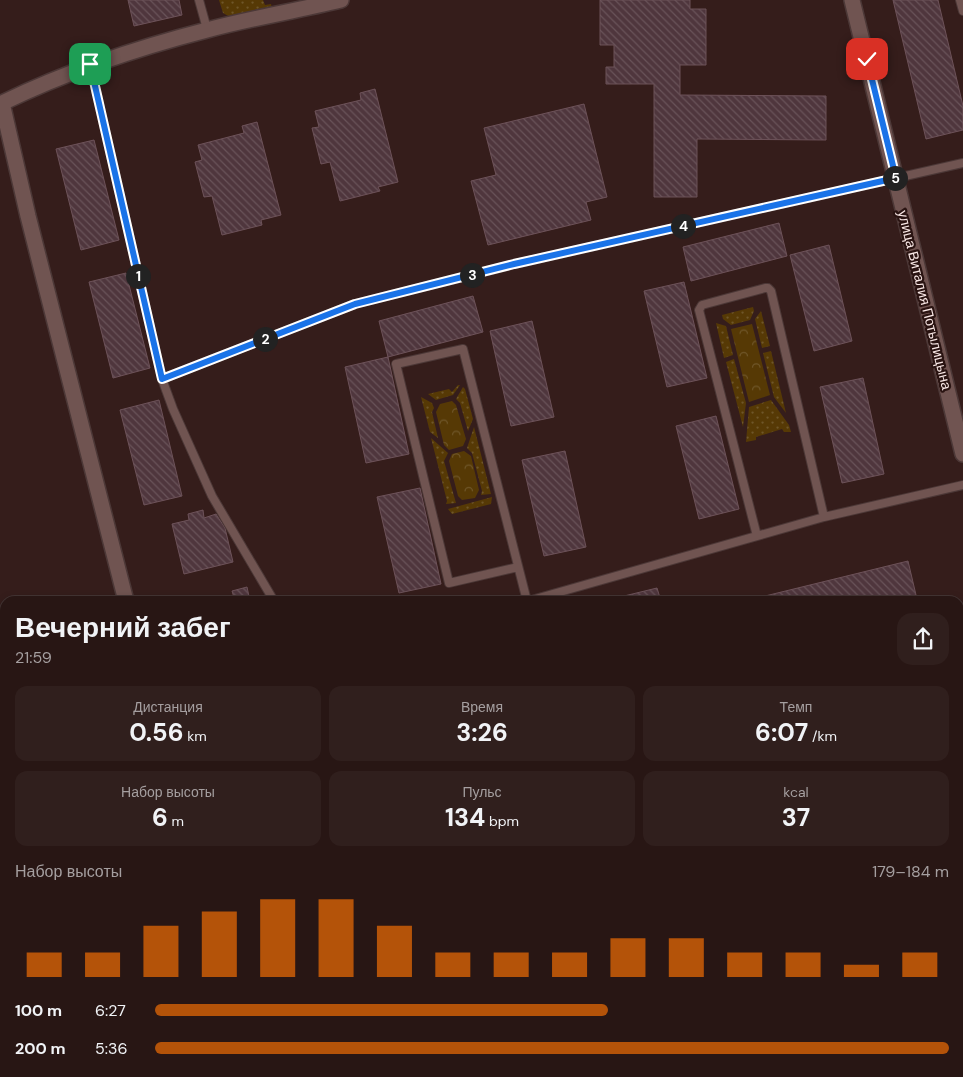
<!DOCTYPE html>
<html lang="ru">
<head>
<meta charset="utf-8">
<style>
	:root { --surface:#281614; --page:#301f1d; --text:#f1f3f6; --muted:#a59fa0; --line:#443534; --accent:#b45309 }
	body { margin:0; font-family:"DM Sans",sans-serif; background:var(--page); color:var(--text); height:100vh; display:flex; flex-direction:column; font-size:19px; white-space:nowrap }
	* { box-sizing:border-box; margin:0 }
	p { font-size:16px; color:var(--muted) }
	.icon { flex:none; width:28px; height:28px; fill:none; stroke:currentColor; stroke-width:2; stroke-linecap:round; stroke-linejoin:round }
	.map { position:relative; flex:1; overflow:hidden }
	.sheet { position:absolute; left:0px; top:596px; width:964px; height:481px; display:flex; flex-direction:column; background:var(--surface); border-radius:15px 15px 0 0; box-shadow:0 2px 8px #0003,0 0 0 1px var(--line) }
	.sheet>* { flex:none }
	.pin { position:absolute; display:grid; place-items:center; width:42px; height:42px; color:#fff; margin:-21px; border-radius:10px; box-shadow:0 2px 8px #0006 }
	.km { position:absolute; width:25px; height:25px; margin:-12px; border-radius:50%; background:#222; color:#fff; font-size:14px; line-height:25px; text-align:center }
	.round { display:grid; place-items:center; flex:none; width:52px; height:52px; border-radius:15px; background:var(--page) }
	.headline { display:flex; align-items:center; justify-content:space-between; height:85px; padding:0 15px }
	h1 { font-size:28px; font-weight:700; line-height:38px }
	.stats { display:grid; grid-template-columns:repeat(3,1fr); gap:8px; height:85px; padding:5px 15px }
	.stats div { display:grid; align-content:center; border-radius:12px; background:var(--page); text-align:center }
	.stats b { font-size:25px; font-weight:700 }
	.stats small { font-size:14px; font-weight:400 }
	.stats p { font-size:14px }
	.chart { height:140px; padding:10px 15px }
	.chart p { display:flex; justify-content:space-between }
	.chart svg { width:100%; height:90px; margin-top:5px; stroke:var(--accent); stroke-width:6 }
	ul { padding:0 15px; list-style:none; font-size:16px }
	li { display:grid; grid-template-columns:80px 60px 1fr; align-items:center; height:38px }
	li i { height:12px; border-radius:6px; background:var(--accent) }
	.map>svg:first-child { display:block }
	.grass { fill:url(#grass-dots) }
	.forest { fill:url(#forest-crowns) }
	.park { fill:url(#park-crowns) }
	.building { fill:url(#building-back-hatch); stroke:#6d5259 }
	.lines { fill:none; stroke-linecap:round; stroke-linejoin:round }
	.service-casing { stroke:#4c3837; stroke-width:10 }
	.minor-casing { stroke:#4c3837; stroke-width:18 }
	.tertiary-casing { stroke:#4c3837; stroke-width:18 }
	.service { stroke:#705451; stroke-width:8 }
	.minor { stroke:#705451; stroke-width:15 }
	.tertiary { stroke:#705451; stroke-width:15 }
	.route-casing { stroke:#fff; stroke-width:10 }
	.route { stroke:#1a73e8; stroke-width:6 }
	.labels { text-anchor:middle; dominant-baseline:central; stroke-width:4.5; stroke-linejoin:round; paint-order:stroke }
	.street-label { font-size:14px; fill:#f9e8e6; stroke:#2a1412 }
</style>
</head>
<body>
<div class="map">
<svg width="963" height="1077" viewBox="0 0 963 1077">
	<defs>
		<pattern id="grass-dots" width="8" height="8" patternUnits="userSpaceOnUse" patternTransform="scale(1.25)"><rect width="8" height="8" fill="#563905"/><path d="M2 2h.1M6 6h.1" fill="none" stroke="#6f5629" stroke-width="1.8" stroke-linecap="round"/></pattern>
		<pattern id="forest-crowns" width="20" height="18" patternUnits="userSpaceOnUse" patternTransform="scale(1.25)"><rect width="20" height="18" fill="#704d14"/><path d="M2 6a3 3 0 1 1 6 0M12 15a3 3 0 1 1 6 0" fill="none" stroke="#856736"/></pattern>
		<pattern id="park-crowns" width="20" height="18" patternUnits="userSpaceOnUse" patternTransform="scale(1.25)"><rect width="20" height="18" fill="#563905"/><path d="M2 6a3 3 0 1 1 6 0M12 15a3 3 0 1 1 6 0" fill="none" stroke="#6f5629"/></pattern>
		<pattern id="building-back-hatch" width="6" height="6" patternUnits="userSpaceOnUse" patternTransform="scale(1.25)"><rect width="6" height="6" fill="#4f363d"/><path d="M-1 5l2 2M0 0l6 6M5-1l2 2" fill="none" stroke="#695359"/></pattern>
	</defs>
	<rect width="100%" height="100%" fill="#351d1b"/>
	<path class="grass" d="M219,0H263L265,5L271,4L272,9L230,17L223,13Z
		M753,307L754,311L750,320L731,325L723,319L722,315Z
		M761,311L770,346L762,348L755,319Z
		M716,323L726,326L733,355L724,358Z
		M771,351L786,413L774,397L763,353Z
		M734,359L746,403L743,427L726,362Z
		M458,385H460L453,395L436,400L428,394L449,389L452,392Z
		M463,387L465,389L473,419L468,431L460,403L456,399Z
		M421,397L432,403L434,408L432,412L438,438L430,432Z
		M771,400L789,425L791,432H784L782,429L756,437V440L746,442L749,407Z
		M474,427L491,494L481,495L482,491L472,453L467,448Z
		M431,438L448,453L444,461L456,503L446,504L447,501Z
		M492,497L491,504L452,514L448,509Z
		M959,753H963V1077H172L179,1072H959Z"/>
	<path class="forest" d="M963,972V1074L961,1077H842L847,1072H959V976Z"/>
	<path class="park" d="M752,324L770,395L749,402L731,329Z
		M452,401L456,405L466,439L463,446L449,450L444,445L436,412L440,404Z
		M464,451L471,456L479,490L475,498L462,500L458,496L449,461L452,454Z"/>
	<path class="building" d="M128,0H179L182,15L134,26Z
		M600,0H690V9H706V65H680V95L826,96V140L697,139V197H654V84H606V67H614V45H600Z
		M893,0H938L963,106V130L926,139Z
		M375,89L398,182L378,187L380,191L340,201L330,162L321,164L312,128L319,127L315,111L361,100L360,93Z
		M584,104L607,197L586,202L591,220L488,245L471,181L496,175L484,128Z
		M257,122L281,215L261,220L262,225L222,235L212,196L204,197L195,162L202,160L198,145L244,133L242,126Z
		M94,140L119,240L81,250L56,149Z
		M779,223L787,256L691,281L683,247Z
		M829,245L852,341L814,351L790,255Z
		M126,273L150,368L113,378L89,282Z
		M684,282L707,378L667,387L644,291Z
		M473,296L483,332L388,357L379,321Z
		M532,321L554,417L511,426L490,331Z
		M388,357L409,454L366,463L345,367Z
		M863,378L884,474L842,483L820,387Z
		M159,400L182,496L144,505L120,410Z
		M716,416L739,509L699,519L676,426Z
		M565,451L586,547L544,556L522,460Z
		M420,488L441,584L399,593L377,497Z
		M203,510L204,518L216,514L225,528L233,562L184,574L172,524L189,520L188,514Z
		M908,561L916,595L890,601H761V597Z
		M247,587L250,601H235L232,591Z
		M657,588L661,601H620V597Z"/>
	<g class="lines">
		<defs>
			<path id="service" d="M199,0L207,29
				M960,0L963,11
				M90,64L162,379L173,409L212,496L274,601
				M162,379L355,304L515,264L963,163
				M757,536L699,310L702,305L765,288H768L771,291L824,517
				M518,567L449,583L396,364L463,349L527,601
				M528,601L824,517L963,485
				M959,779L963,780
				M521,1077L526,1072
				M725,1077L729,1072"/>
			<path id="minor" d="M852,0L963,454"/>
			<path id="tertiary" d="M126,601L28,216L2,103C68,71 137,48 207,30C251,18 296,11 341,0
				M0,922L5,919"/>
		</defs>
		<use href="#service" class="service-casing"/>
		<use href="#minor" class="minor-casing"/>
		<use href="#tertiary" class="tertiary-casing"/>
		<use href="#service" class="service"/>
		<use href="#minor" class="minor"/>
		<use href="#tertiary" class="tertiary"/>
	</g>
	<g class="lines">
		<defs>
			<path id="route" d="M90,64L162,379L355,304L514,264L896,178L867,59"/>
		</defs>
		<use href="#route" class="route-casing"/>
		<use href="#route" class="route"/>
	</g>
	<g class="labels">
		<g class="street-label">
			<text transform="translate(925 300) rotate(76)">улица Виталия Потылицына</text>
		</g>
	</g>
</svg>
<div class="pin" style="left:90px;top:64px;background:#1e9e55"><svg class="icon" aria-label="arrive" viewBox="0 0 24 24"><path d="M6 21V4h12l-3 4 3 4H6"/></svg></div>
<div class="pin" style="left:867px;top:59px;background:#d93025"><svg class="icon" aria-label="check" viewBox="0 0 24 24"><path d="M5 12l5 5 9-10"/></svg></div>
<b class="km" style="left:138px;top:276px">1</b>
<b class="km" style="left:265px;top:339px">2</b>
<b class="km" style="left:472px;top:275px">3</b>
<b class="km" style="left:683px;top:226px">4</b>
<b class="km" style="left:895px;top:178px">5</b>
<section class="sheet">
<div class="headline"><div><h1>Вечерний забег</h1><p>21:59</p></div><a class="round"><svg class="icon" aria-label="share" viewBox="0 0 24 24"><path d="M12 15V3M7 8l5-5 5 5M5 13v7h14v-7"/></svg></a></div>
<div class="stats">
<div><p>Дистанция</p><b>0.56<small> km</small></b></div>
<div><p>Время</p><b>3:26</b></div>
<div><p>Темп</p><b>6:07<small> /km</small></b></div>
</div>
<div class="stats">
<div><p>Набор высоты</p><b>6<small> m</small></b></div>
<div><p>Пульс</p><b>134<small> bpm</small></b></div>
<div><p>kcal</p><b>37</b></div>
</div>
<div class="chart"><p><span>Набор высоты</span>179–184 m</p>
<svg viewBox="0 0 160 44" preserveAspectRatio="none"><path d="M5 44V32M15 44V32M25 44V19M35 44V12M45 44V6M55 44V6M65 44V19M75 44V32M85 44V32M95 44V32M105 44V25M115 44V25M125 44V32M135 44V32M145 44V38M155 44V32"/></svg>
</div>
<ul>
<li><b>100 m</b>6:27<i style="width:57%"></i></li>
<li><b>200 m</b>5:36<i style="width:100%"></i></li>
</ul>
</section>
</div>
</body>
</html>
